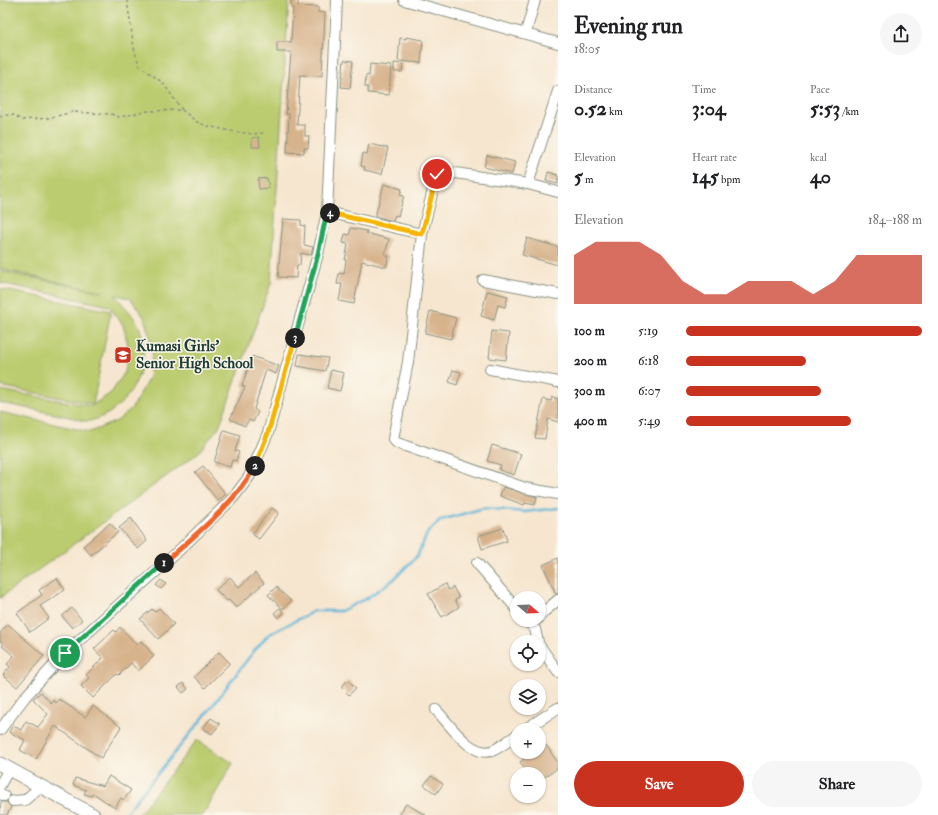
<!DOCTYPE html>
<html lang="en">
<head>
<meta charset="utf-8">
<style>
	:root { --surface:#fff; --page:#f6f6f6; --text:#202124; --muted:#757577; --accent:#c8321e }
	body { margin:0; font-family:"IM FELL Double Pica",serif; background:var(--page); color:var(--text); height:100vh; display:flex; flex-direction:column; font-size:15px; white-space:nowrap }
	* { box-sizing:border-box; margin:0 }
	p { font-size:13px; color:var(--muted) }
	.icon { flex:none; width:22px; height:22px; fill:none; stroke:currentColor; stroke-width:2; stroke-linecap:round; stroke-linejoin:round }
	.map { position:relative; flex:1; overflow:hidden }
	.panel { display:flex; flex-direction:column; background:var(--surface); width:380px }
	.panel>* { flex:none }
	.needle { width:26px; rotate:109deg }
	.controls { position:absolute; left:510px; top:591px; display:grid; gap:8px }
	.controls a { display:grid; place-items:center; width:36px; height:36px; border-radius:50%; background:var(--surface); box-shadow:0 1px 3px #0004; font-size:20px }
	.pin { position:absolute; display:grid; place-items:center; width:34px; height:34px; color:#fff; margin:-17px; border:2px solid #fff; border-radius:50%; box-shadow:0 1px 4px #0007 }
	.km { position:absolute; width:20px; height:20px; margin:-10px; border-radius:50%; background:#222; color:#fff; font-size:11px; line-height:20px; text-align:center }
	.round { display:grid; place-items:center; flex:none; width:42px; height:42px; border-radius:21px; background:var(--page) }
	.head { display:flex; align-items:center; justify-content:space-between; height:68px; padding:0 16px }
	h1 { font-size:22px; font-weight:700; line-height:30px }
	.stats { display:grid; grid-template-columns:repeat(3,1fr); gap:6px; height:68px; padding:4px 16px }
	.stats div { display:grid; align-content:center }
	.stats b { font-size:20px; font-weight:700 }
	.stats small { font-size:11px; font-weight:400 }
	.stats p { font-size:11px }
	.chart { height:112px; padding:8px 16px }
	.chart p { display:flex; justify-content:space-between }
	.chart svg { width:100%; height:72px; margin-top:4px; fill:var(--accent); opacity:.7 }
	.primary-button { display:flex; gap:8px; margin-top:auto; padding:8px 16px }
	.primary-button a { flex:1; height:46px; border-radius:24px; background:var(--accent); color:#fff; font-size:16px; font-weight:700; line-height:46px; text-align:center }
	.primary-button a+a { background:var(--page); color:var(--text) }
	ul { padding:0 16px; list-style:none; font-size:13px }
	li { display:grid; grid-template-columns:64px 48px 1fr; align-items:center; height:30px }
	li i { height:10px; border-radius:5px; background:var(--accent) }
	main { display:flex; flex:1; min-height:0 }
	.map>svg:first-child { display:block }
	.green { fill:#bbcc6f; stroke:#6d8452 }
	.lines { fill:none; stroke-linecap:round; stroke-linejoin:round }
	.stream { stroke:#5bb6d9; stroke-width:2.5 }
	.building { fill:#d7b38c }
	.minor-casing { stroke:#8a9282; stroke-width:12 }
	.major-casing { stroke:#8a9282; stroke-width:15 }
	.path { stroke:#8a9282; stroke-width:1.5; stroke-dasharray:3 3; stroke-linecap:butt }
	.minor { stroke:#fff; stroke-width:10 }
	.major { stroke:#fff; stroke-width:13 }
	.split-1-casing { stroke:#fff; stroke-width:8 }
	.split-2-casing { stroke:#fff; stroke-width:8 }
	.split-3-casing { stroke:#fff; stroke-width:8 }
	.split-4-casing { stroke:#fff; stroke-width:8 }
	.split-5-casing { stroke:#fff; stroke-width:8 }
	.split-1 { stroke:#22a559; stroke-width:5 }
	.split-2 { stroke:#f0652b; stroke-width:5 }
	.split-3 { stroke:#f5b400; stroke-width:5 }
	.split-4 { stroke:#22a559; stroke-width:5 }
	.split-5 { stroke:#f5b400; stroke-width:5 }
	.labels { text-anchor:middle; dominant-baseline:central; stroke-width:3; stroke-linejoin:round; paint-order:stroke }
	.poi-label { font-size:15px; font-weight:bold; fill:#1f3d34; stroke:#fbf7ec; text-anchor:start }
</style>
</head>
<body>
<main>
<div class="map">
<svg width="558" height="815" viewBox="0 0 558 815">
	<rect width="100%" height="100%" fill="#fbf7ec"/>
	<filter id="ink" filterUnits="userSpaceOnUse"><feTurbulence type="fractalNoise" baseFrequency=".025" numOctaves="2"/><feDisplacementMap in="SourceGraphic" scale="8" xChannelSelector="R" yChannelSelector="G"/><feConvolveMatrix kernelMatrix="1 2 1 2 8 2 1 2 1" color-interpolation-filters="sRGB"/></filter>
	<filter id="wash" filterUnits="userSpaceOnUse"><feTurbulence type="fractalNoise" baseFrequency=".012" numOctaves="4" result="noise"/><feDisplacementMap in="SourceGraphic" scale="16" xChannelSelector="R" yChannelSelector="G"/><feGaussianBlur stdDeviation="0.9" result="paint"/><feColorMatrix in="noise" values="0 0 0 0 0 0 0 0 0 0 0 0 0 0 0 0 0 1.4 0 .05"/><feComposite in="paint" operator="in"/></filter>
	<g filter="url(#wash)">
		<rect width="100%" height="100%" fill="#f6e6cf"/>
		<path class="green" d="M0,0H289L271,283L219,427L198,453L0,598V412L90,432L117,421L132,408L149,378L153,349L144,317L130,298L115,295C124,307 136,316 141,332C151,368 128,412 90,421C84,422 75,418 69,417C46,412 23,407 0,403V390L91,406L111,393L125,372L129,349L123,325L109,306L0,283V271L103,292L0,269Z
			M0,289L111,311L93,404L0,386Z
			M197,740L233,763L203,815H138Z"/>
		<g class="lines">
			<path class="stream" d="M125,814L207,713L250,656L268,635L314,611H341L367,598L393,580L417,556L428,532L441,520L484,508L524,512L558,508"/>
		</g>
		<g id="blocks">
			<path class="building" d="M291,0H298V6L318,7V12L325,13L322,76L300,75L297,125H305V136H309L308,148H304V153L287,152L289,114H286L291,52H277V42H291L293,8H291Z
				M406,37L423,40L421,63L398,61L400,38L406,39Z
				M344,60L353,61L350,88L341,87Z
				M394,63L403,64L402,72H394Z
				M370,64L391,66L389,95L368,93V87H365L366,75L369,76Z
				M259,137L260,147H252V138Z
				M369,144L388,148L382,174L364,170L365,167L361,166L363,153L367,154Z
				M487,155L515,162L512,174L484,167Z
				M548,172L558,175V184L546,181Z
				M267,178L269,188L259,189L258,179Z
				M384,184L402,189L400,195L404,196L398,216L395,215L393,221L375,216Z
				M283,219L301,220V225L305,226L304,245L313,247L311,255L301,253L300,265H297L296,278L278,277Z
				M351,228L367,231L366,233L389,239L385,255L389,256L386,267L362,261L354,304L339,301L342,284H337L339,273L344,274L346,260H345L348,244L343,243L345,234L349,235Z
				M527,238L558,247V265L522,255Z
				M487,291L508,296L505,307L498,305L494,320L481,316Z
				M430,311L456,318L451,339L425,333Z
				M492,331L509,333L506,360L489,358Z
				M299,354L328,358L325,371L297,366Z
				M252,356L279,366L276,374L266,370L254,409L258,412L253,422L249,420L245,426L230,419L245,387L242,386Z
				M331,370L344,373L340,391L327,388Z
				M453,370L461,372L457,385L449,382Z
				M552,397L558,399V422L548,419L545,439L535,438L543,399L551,401Z
				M224,430L240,435L235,451L239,452L236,461L232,460L230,467L214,462Z
				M492,445L521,454L514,475L499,470L501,465L487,461Z
				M203,466L226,494L218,501L195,472Z
				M503,487L537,497L535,505L525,503L524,505L500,496Z
				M272,508L279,513L259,539L252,534Z
				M131,518L147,541L138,549L119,528Z
				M110,523L118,532L91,555L83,546Z
				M503,528L507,541L482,549L478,536Z
				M558,558V594H556L543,565Z
				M255,573L264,583L236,608L229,600L227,601L216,590L230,577L239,587Z
				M57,578L65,590L40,606L49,618L30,632L17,613L42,595L39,590Z
				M161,580L166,584L161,589L156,585Z
				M445,584L448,590L453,587L459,598L455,600L459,607L442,617L428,594Z
				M276,587L291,601L283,609L268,595Z
				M72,608L82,620L72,628L62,616Z
				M159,608L174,624L158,639L140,619L152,609L155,612Z
				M280,608L284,613L278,618L274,613Z
				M8,624L44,656L17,687L3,675L10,667L7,664L14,656L2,646L4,644L0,641V633Z
				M120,627L137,645L141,641L154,656L138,671L131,663L119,675L117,674L93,698L81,686L89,678L86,675L103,658L94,649L114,630L116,632Z
				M219,652L230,663L205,688L194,677Z
				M348,680L356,688L349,695L341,687Z
				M183,683L188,689L183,693L178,687Z
				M41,692L51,703L53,700L56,703L59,699L85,717L93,706L121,727L101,758L55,726L36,759L20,750L25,740L9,732L13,725L21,730L26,721L38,727L48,714L33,699Z
				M211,718L220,724L212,734L203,728Z
				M546,745L558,763V768L539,781V774H528L520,762L524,759L523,757L531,752H539V750Z
				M109,776L131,790L124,800L121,798L115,808L93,793L92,796L84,794L86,790L73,785L75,778L103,786Z
				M431,776L443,784L436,794L424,785Z
				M1,802H7L11,807L7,815H0Z
				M406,804L426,815H399Z"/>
		</g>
	</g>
	<g filter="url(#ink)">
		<use href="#blocks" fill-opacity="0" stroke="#8a9282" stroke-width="1"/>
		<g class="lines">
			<defs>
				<path id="minor" d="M404,0L558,43
					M526,32L535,0
					M528,184L558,91
					M558,192L528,184L442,171L437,174L422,234L408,362L393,439L397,443L525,488L558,494
					M327,212L422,234
					M483,280L558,294
					M490,369L558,382
					M477,563L517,609
					M539,618L541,614L558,600
					M527,620L535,629L538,642
					M539,645L558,672
					M436,710C449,723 472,760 494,750C502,746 509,740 517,735
					M0,730L25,697L65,653L169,560L233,498L249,477L268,433L318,254L327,212L337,0
					M524,730L558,708
					M0,785L9,769
					M0,793L4,796
					M13,801L25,800L41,786"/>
				<path id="major" d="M0,764L93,815"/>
			</defs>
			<use href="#minor" class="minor-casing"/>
			<use href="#major" class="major-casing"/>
			<path class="path" d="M127,0L134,48L139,65L163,83L182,110
				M0,117L3,115H13L22,120L50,118L72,112L111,114L119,117L148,111L182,110L197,122L207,126L231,131L253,134L263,133"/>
			<use href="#minor" class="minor"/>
			<use href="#major" class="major"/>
		</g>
	</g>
	<g class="lines" filter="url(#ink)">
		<defs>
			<path id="split-1" d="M65,653L164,563"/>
			<path id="split-2" d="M164,563C195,535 236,503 255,466"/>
			<path id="split-3" d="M255,466L268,433L295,338"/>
			<path id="split-4" d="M295,338L318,254L327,212L330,213"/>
			<path id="split-5" d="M330,213L422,234L437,174"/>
		</defs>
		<use href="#split-1" class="split-1-casing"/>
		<use href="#split-2" class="split-2-casing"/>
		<use href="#split-3" class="split-3-casing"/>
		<use href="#split-4" class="split-4-casing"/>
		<use href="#split-5" class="split-5-casing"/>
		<use href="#split-1" class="split-1"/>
		<use href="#split-2" class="split-2"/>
		<use href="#split-3" class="split-3"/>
		<use href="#split-4" class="split-4"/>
		<use href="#split-5" class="split-5"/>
	</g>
	<defs>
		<symbol id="school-square" viewBox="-11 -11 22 22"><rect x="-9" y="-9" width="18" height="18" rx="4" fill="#c8321e" stroke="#fbf7ec"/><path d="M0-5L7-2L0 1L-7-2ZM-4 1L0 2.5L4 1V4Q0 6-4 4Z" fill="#fff"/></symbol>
	</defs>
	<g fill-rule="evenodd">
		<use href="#school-square" x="113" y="345" width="20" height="20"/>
	</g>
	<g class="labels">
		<g class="poi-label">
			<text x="136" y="346">Kumasi Girls'<tspan x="136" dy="17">Senior High School</tspan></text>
		</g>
	</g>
</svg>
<div class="controls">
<a><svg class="needle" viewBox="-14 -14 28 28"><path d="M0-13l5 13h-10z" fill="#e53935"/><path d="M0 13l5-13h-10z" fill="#757577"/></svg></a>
<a><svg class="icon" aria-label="locate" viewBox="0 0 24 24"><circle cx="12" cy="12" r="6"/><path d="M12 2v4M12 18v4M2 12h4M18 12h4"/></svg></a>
<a><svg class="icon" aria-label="layers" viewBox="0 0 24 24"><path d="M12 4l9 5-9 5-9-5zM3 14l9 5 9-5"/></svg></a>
<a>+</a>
<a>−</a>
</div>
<div class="pin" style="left:65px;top:653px;background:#1e9e55"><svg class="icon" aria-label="arrive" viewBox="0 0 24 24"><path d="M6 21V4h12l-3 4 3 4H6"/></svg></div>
<div class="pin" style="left:437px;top:174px;background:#d93025"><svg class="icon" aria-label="check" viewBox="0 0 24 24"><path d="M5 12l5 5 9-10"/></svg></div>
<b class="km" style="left:164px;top:563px">1</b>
<b class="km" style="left:255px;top:466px">2</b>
<b class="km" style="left:295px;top:338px">3</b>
<b class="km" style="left:330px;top:213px">4</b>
</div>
<section class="panel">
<div class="head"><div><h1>Evening run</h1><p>18:05</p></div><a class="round"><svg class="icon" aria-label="share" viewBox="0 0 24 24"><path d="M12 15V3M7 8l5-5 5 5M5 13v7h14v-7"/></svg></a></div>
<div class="stats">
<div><p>Distance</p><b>0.52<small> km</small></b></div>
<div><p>Time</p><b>3:04</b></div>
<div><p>Pace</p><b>5:53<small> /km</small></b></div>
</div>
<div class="stats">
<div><p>Elevation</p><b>5<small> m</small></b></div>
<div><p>Heart rate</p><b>145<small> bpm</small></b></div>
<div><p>kcal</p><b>40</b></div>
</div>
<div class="chart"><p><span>Elevation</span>184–188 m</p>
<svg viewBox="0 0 160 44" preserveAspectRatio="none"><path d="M0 44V14L10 6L20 6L30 6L40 14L50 30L60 38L70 38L80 30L90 30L100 30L110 38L120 30L130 14L140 14L150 14L160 14V44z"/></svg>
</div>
<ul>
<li><b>100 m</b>5:19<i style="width:100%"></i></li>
<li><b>200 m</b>6:18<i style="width:51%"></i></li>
<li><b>300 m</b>6:07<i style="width:57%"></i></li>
<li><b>400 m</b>5:49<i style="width:70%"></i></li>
</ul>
<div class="primary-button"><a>Save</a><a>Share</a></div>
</section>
</main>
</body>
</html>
